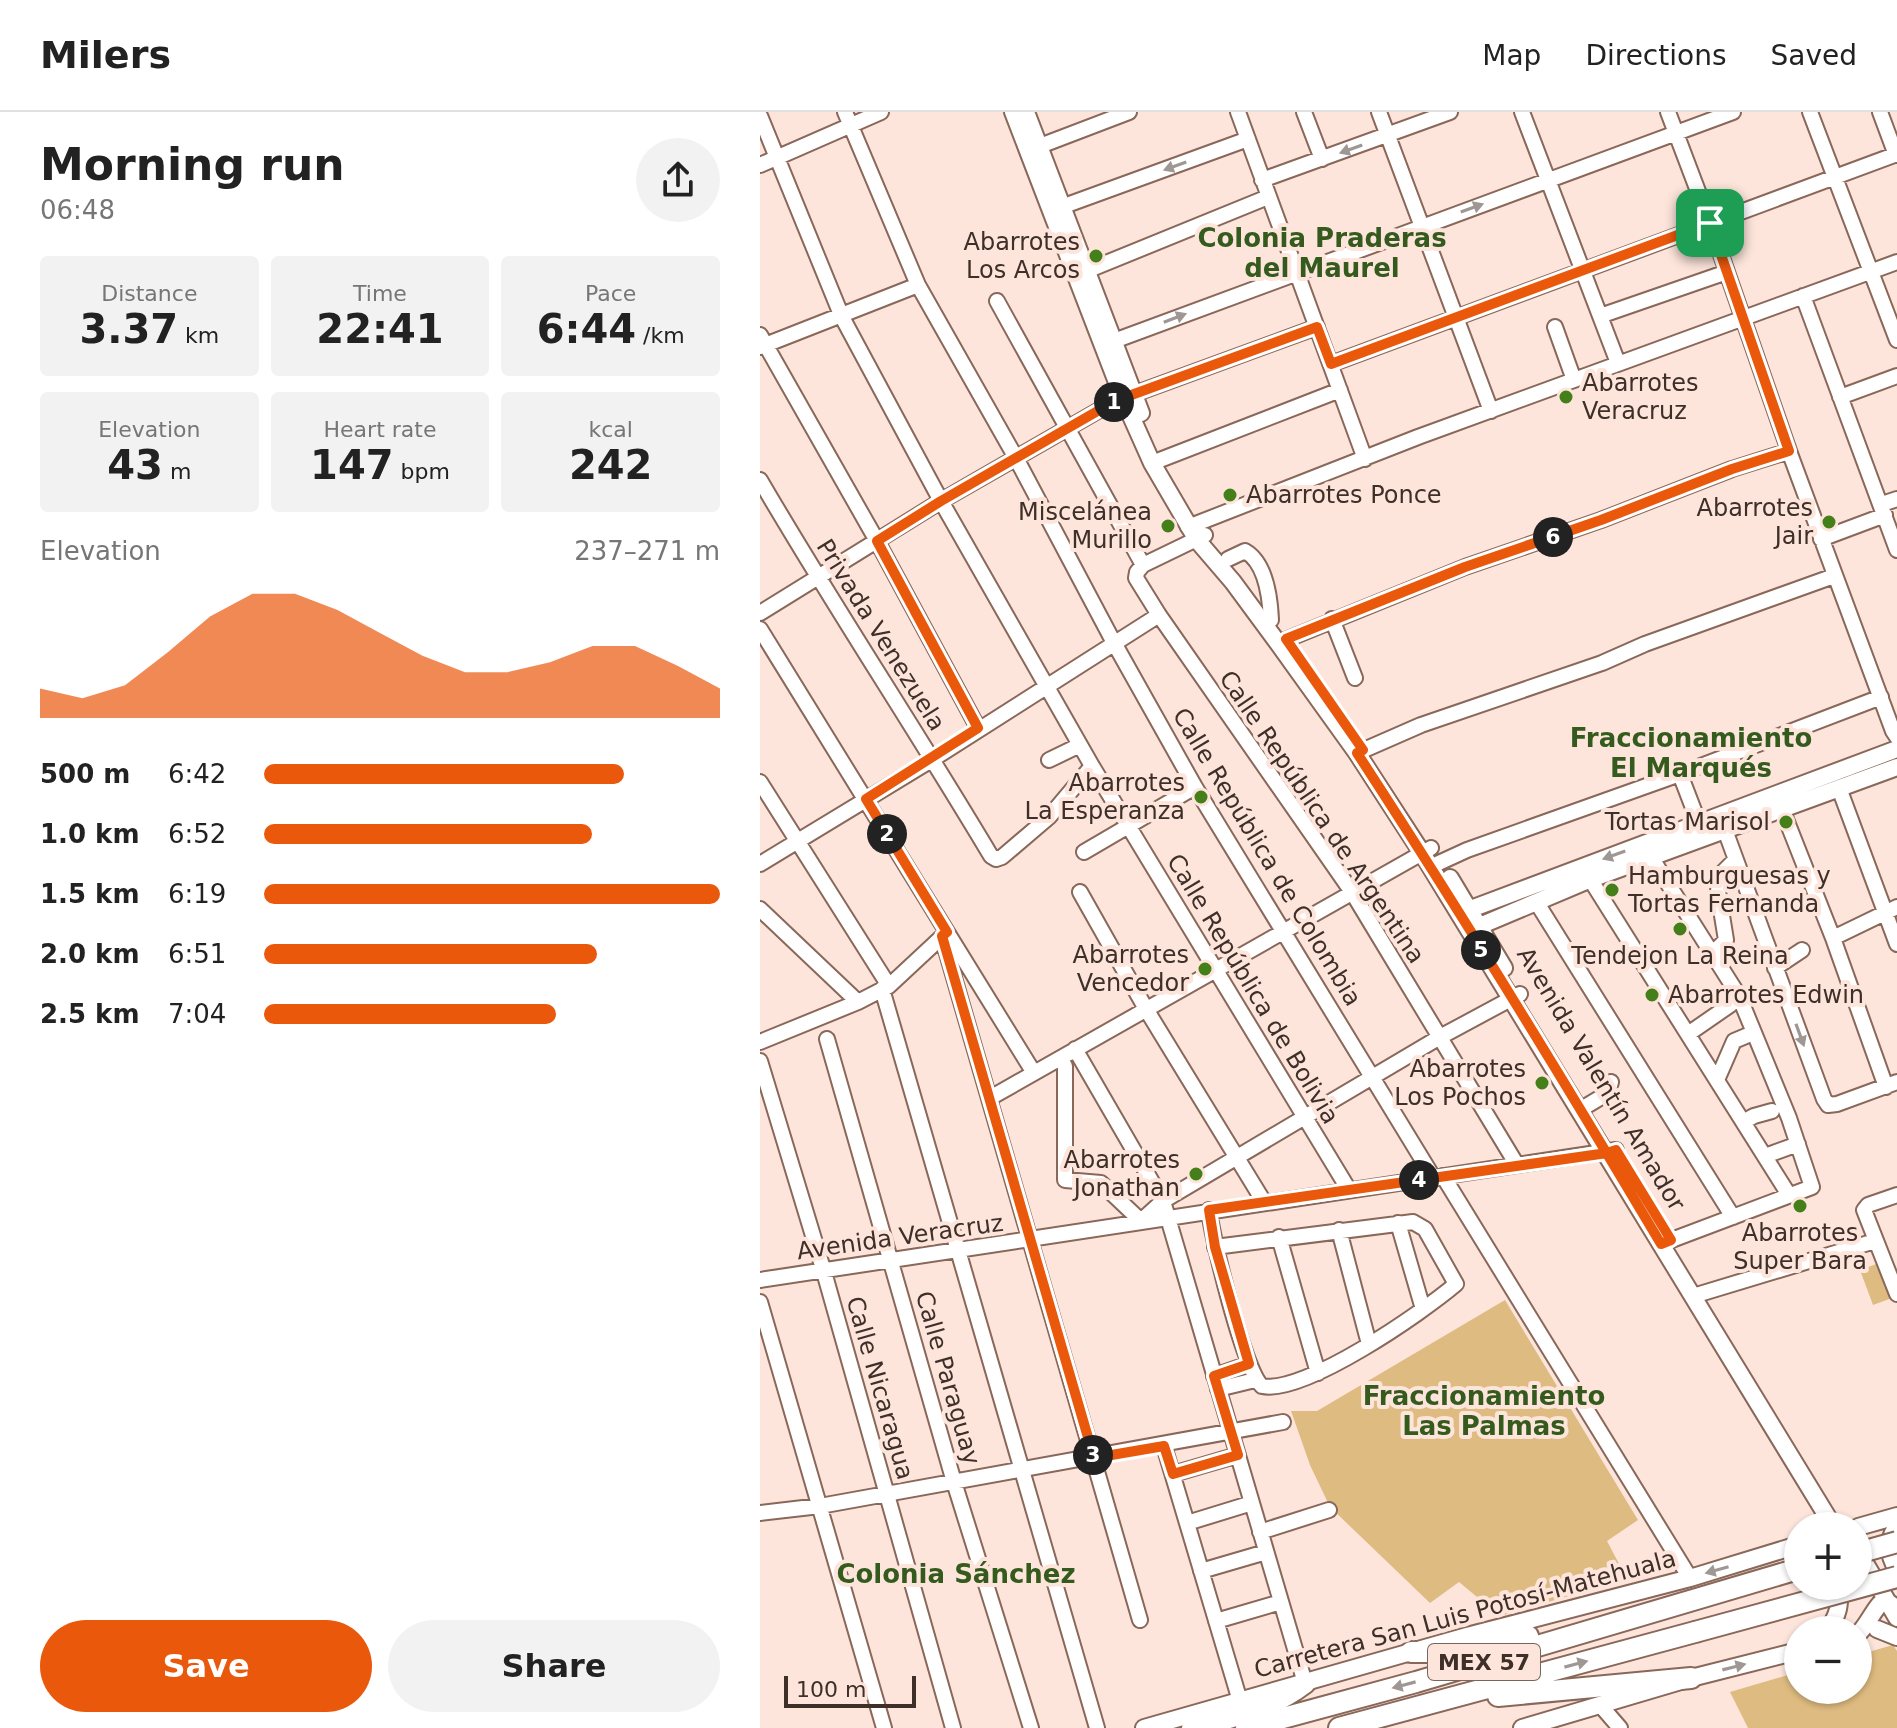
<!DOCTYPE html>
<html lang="en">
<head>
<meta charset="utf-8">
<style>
	:root { --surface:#fff; --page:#f2f2f2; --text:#222; --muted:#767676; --line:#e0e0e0; --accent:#ea580c }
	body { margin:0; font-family:"DejaVu Sans",sans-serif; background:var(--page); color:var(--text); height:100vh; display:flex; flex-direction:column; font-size:30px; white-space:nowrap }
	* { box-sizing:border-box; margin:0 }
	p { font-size:26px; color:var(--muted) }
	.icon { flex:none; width:44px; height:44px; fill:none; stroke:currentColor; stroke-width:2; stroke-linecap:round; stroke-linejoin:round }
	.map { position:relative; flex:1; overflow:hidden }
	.side { display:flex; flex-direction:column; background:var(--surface); width:760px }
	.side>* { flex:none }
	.controls { position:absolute; left:1024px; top:1400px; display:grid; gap:16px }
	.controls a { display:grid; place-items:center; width:88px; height:88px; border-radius:50%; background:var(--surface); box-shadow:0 2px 6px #0004; font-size:40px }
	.scale { position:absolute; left:24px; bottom:20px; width:132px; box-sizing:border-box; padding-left:8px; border:4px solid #3e2f29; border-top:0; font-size:22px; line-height:28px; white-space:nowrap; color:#3e2f29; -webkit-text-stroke:6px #fde5db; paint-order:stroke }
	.pin { position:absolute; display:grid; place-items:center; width:68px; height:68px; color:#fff; margin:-34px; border-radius:16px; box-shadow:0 4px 12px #0006 }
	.km { position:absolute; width:40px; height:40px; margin:-20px; border-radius:50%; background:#222; color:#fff; font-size:22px; line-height:40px; text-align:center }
	.round { display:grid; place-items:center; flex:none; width:84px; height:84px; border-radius:42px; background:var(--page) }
	.head { display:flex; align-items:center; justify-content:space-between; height:136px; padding:0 40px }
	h1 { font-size:44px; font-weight:600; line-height:60px }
	.stats { display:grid; grid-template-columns:repeat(3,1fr); gap:12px; height:136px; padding:8px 40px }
	.stats div { display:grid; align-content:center; border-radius:8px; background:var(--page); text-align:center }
	.stats b { font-size:40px; font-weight:600 }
	.stats small { font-size:22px; font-weight:400 }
	.stats p { font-size:22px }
	.chart { height:224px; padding:16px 40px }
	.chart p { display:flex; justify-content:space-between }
	.chart svg { width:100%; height:144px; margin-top:8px; fill:var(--accent); opacity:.7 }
	.action { display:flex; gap:16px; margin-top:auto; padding:16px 40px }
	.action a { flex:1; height:92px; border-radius:48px; background:var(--accent); color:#fff; font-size:32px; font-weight:600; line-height:92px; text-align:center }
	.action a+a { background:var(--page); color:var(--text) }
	ul { padding:0 40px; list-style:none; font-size:26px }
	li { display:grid; grid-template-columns:128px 96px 1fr; align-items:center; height:60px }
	li i { height:20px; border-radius:10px; background:var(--accent) }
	header { display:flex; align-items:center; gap:48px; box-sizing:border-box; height:112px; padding:0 40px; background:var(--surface); border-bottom:2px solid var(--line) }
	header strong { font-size:38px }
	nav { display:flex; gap:44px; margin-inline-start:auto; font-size:28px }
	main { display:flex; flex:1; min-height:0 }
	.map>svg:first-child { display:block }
	.green { fill:#debb80 }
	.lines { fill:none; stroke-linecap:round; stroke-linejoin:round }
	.minor-casing { stroke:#896759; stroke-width:18 }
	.major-casing { stroke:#896759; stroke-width:20 }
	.highway-casing { stroke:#896759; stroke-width:24 }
	.minor { stroke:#fff; stroke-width:14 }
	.major { stroke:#fff; stroke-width:16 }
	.highway { stroke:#fff; stroke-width:20 }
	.highway-bridge-casing { stroke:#896759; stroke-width:24; stroke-linecap:butt }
	.highway-bridge { stroke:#fff; stroke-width:20 }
	.oneway { fill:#9e9794 }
	.route-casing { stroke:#fff; stroke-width:16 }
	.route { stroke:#ea580c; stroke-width:10 }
	.poi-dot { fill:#457f19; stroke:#fde5db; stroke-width:3 }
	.labels { text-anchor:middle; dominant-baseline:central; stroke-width:8; stroke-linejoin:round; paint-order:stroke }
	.shield { fill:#fde5db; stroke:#77665e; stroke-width:2 }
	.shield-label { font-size:22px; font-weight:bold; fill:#3e2f29 }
	.poi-label { font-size:24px; fill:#3e2f29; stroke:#fde5db; text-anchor:end }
	.street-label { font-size:24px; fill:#3e2f29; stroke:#fde5db }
	.neighbourhood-label { font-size:26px; font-weight:bold; fill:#345a1d; stroke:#fde5db }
</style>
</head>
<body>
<header>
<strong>Milers</strong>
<nav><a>Map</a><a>Directions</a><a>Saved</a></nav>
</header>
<main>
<section class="side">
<div class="head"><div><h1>Morning run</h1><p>06:48</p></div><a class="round"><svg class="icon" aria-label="share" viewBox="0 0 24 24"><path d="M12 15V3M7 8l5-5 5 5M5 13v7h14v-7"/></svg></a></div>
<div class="stats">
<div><p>Distance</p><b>3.37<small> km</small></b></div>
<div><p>Time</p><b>22:41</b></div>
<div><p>Pace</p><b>6:44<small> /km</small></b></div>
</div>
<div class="stats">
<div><p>Elevation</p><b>43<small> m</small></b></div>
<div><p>Heart rate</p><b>147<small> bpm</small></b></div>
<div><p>kcal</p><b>242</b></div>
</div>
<div class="chart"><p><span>Elevation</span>237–271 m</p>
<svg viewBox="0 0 160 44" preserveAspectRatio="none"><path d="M0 44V35L10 38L20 34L30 24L40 13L50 6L60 6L70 11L80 18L90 25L100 30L110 30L120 27L130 22L140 22L150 28L160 35V44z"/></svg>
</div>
<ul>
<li><b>500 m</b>6:42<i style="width:79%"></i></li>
<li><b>1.0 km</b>6:52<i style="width:72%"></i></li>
<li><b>1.5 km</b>6:19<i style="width:100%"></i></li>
<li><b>2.0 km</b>6:51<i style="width:73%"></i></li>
<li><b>2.5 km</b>7:04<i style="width:64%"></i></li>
</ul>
<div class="action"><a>Save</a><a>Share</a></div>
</section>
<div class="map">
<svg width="1137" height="1616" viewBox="0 0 1137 1616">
	<rect width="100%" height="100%" fill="#fde5db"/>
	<path class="green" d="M1119,1151L1132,1186L1113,1193L1100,1158Z
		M745,1188L878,1408L847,1429L867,1467L740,1504L699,1470L670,1491L570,1395L550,1353L531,1299H557Z
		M1133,1533L1137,1539V1616H988L970,1580L1038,1560V1578H1098V1543Z"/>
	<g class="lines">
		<defs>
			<path id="minor" d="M85,0L158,173L256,346L353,529L435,675L673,1065
				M478,0L605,347
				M544,0L562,47
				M619,0L731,299
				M762,0L858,251
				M908,0L950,111L1029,339L1133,619L1137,625
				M1050,0L1137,228
				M1120,0L1136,43
				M0,4L82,205L181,389L332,654L589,1078
				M272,37L369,0
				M0,53L121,0
				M502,68L690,0
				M293,98L488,27
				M319,162L508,85
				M1043,184L1137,438
				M237,189L383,453
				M840,204L967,160
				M795,215L814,268
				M0,223L117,429L218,616
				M343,233L973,0
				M0,235L158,173
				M571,252L1137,42
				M1080,285L1137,264
				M392,351L580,278
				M0,368C74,495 156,618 231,744L236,747L242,745L289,705L332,654
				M1122,392L1137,387
				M428,415L658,325L1137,150
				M445,423L383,453L377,460L376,466L399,503L592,780L757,1053
				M1061,427L1125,403
				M468,447L485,439C506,451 510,485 511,508
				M0,501L181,389L355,289L557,215
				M572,507L595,566
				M0,517L274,961
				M518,531L705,455L841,408L972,357L1029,339
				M597,641L661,613L842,551L885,532L1074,464
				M289,648L320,633
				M920,662L943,722
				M0,670L129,874
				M1079,676L1137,832
				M1022,697L1073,826L1126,975
				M965,718L1064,987L1068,993L1077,992L1137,970
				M324,740L435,675
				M891,745L979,884L1029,1006L1052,1075L901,1132
				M0,752L173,647L399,503
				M670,755L707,738L920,662L1121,585
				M825,759L1029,1083
				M320,780L386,897L504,1090
				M777,791L973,1105
				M0,797L98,890
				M182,824L380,1508
				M1073,826L1137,795
				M952,842L966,828L958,779L960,763L975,748
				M1015,856L1042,838
				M122,877L337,1616
				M928,922L970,893L979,884
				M67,927L194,1370L271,1616
				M0,930L98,890L129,874L187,820
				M315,937L403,1089L545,1571
				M0,949L64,1160L193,1616
				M305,954V1068L341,1071L381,1109L403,1089L680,925L760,882
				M957,968L974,929L993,921
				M230,986L671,736
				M828,993L848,981L851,970
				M983,1010L994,1004L1012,999
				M1005,1044L1038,1032
				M683,1064L930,1466
				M1137,1083L1108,1093L1104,1098L1137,1182
				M449,1098C452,1126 484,1259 502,1274C544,1283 663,1200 696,1172L665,1117L653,1110L455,1135
				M638,1111L663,1197
				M579,1118L609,1232
				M519,1125L558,1261
				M0,1168L856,1038
				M933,1184L1115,1129
				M0,1190L124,1616
				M454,1264L489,1252
				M458,1277L495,1268
				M404,1334L480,1589
				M413,1362L478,1343
				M0,1401L60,1394L523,1310
				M427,1411L492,1391
				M500,1420L569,1398
				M441,1459L506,1440
				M456,1509L521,1490
				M841,1594L860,1616"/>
			<path id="major" d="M253,0L363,286L392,351L437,428L473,470L518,531L597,641L662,741L1073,1414
				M266,0L381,301
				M690,766L744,856
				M700,801L1137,637
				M710,818L831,767L1137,655
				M1137,1414C1126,1430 1128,1442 1137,1458
				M1098,1415L1137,1404
				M1098,1439L1137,1506
				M1117,1517L1137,1525
				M1067,1518C1079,1504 1080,1492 1079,1474
				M1098,1522C1108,1513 1116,1492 1125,1488L1132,1493
				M384,1616L707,1524L930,1466L1038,1433
				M762,1616L931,1566L1038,1539"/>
			<path id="highway" d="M651,1540H698L768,1524
				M738,1584L931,1566
				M432,1616C473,1605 511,1597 545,1571
				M486,1616L656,1570L1038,1457
				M579,1616L935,1520"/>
		</defs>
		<use href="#minor" class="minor-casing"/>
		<use href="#major" class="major-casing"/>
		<use href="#highway" class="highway-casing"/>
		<use href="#minor" class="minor"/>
		<use href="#major" class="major"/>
		<use href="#highway" class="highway"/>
		<defs>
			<path id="highway-bridge" d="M1098,1441L1137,1430
				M935,1520L1137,1465"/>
		</defs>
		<use href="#highway-bridge" class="highway-bridge-casing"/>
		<use href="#highway-bridge" class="highway-bridge"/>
	</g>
	<defs><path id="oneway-solid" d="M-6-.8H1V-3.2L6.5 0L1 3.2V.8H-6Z" transform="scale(2)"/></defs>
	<g class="oneway">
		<use href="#oneway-solid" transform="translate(591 37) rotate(160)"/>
		<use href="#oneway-solid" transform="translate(415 54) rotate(160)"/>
		<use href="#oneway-solid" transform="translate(712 96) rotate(-20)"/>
		<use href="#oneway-solid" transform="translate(415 206) rotate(-21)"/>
		<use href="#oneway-solid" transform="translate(854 743) rotate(160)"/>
		<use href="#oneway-solid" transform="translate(1040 923) rotate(70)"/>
		<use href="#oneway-solid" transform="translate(957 1458) rotate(164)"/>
		<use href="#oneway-solid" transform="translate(816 1552) rotate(-15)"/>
		<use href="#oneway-solid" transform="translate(974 1555) rotate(-14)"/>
		<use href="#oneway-solid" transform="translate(644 1573) rotate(165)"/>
	</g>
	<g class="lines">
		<defs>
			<path id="route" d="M950,111L571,252L557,215L355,289L181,389L117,429L218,616L106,687L187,820L182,824L334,1346L404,1334L413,1362L478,1343L454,1264L489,1252L455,1135L449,1098L847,1041L856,1038L911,1128L901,1132C803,967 702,802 597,641L603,638L526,527L705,455L841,408L972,357L1029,339L950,111"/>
		</defs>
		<use href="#route" class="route-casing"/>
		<use href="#route" class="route"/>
	</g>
	<g class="poi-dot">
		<circle cx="336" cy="144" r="8"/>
		<circle cx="806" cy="285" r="8"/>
		<circle cx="470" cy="383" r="8"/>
		<circle cx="1069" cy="410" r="8"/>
		<circle cx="408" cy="414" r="8"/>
		<circle cx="441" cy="685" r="8"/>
		<circle cx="1026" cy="710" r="8"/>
		<circle cx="852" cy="778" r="8"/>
		<circle cx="920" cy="817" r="8"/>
		<circle cx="445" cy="857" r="8"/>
		<circle cx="892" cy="883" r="8"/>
		<circle cx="782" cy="971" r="8"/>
		<circle cx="436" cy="1062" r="8"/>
		<circle cx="1040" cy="1094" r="8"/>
	</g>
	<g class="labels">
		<rect class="shield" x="668" y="1532" width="112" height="36" rx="6"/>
		<g class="shield-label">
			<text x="724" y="1550">MEX 57</text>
		</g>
		<g class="poi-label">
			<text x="320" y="130">Abarrotes<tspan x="320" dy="28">Los Arcos</tspan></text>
			<text x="822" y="271" text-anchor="start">Abarrotes<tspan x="822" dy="28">Veracruz</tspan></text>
			<text x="486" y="383" text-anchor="start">Abarrotes Ponce</text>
			<text x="1053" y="396">Abarrotes<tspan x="1053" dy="28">Jair</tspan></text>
			<text x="392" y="400">Miscelánea<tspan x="392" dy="28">Murillo</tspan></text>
			<text x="425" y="671">Abarrotes<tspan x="425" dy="28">La Esperanza</tspan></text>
			<text x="1010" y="710">Tortas Marisol</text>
			<text x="868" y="764" text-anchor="start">Hamburguesas y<tspan x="868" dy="28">Tortas Fernanda</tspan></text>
			<text x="429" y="843">Abarrotes<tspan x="429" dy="28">Vencedor</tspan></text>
			<text x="920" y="844" text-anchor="middle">Tendejon La Reina</text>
			<text x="908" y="883" text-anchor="start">Abarrotes Edwin</text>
			<text x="766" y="957">Abarrotes<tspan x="766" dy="28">Los Pochos</tspan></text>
			<text x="420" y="1048">Abarrotes<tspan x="420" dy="28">Jonathan</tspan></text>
			<text x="1040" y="1121" text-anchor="middle">Abarrotes<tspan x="1040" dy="28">Super Bara</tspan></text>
		</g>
		<g class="street-label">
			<text transform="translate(121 523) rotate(58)">Privada Venezuela</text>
			<text transform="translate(562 705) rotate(56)">Calle República de Argentina</text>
			<text transform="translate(507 745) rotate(59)">Calle República de Colombia</text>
			<text transform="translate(493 877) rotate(59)">Calle República de Bolivia</text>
			<text transform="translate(841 967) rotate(59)">Avenida Valentín Amador</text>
			<text transform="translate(140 1125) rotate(-8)">Avenida Veracruz</text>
			<text transform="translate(188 1266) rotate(74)">Calle Paraguay</text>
			<text transform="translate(120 1276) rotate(74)">Calle Nicaragua</text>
			<text transform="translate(705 1502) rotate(-15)">Carretera San Luis Potosí-Matehuala</text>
		</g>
		<g class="neighbourhood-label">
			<text x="562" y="126">Colonia Praderas<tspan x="562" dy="30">del Maurel</tspan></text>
			<text x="931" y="626">Fraccionamiento<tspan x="931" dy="30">El Marqués</tspan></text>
			<text x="724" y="1284">Fraccionamiento<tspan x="724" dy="30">Las Palmas</tspan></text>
			<text x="196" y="1462">Colonia Sánchez</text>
		</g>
	</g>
</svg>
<div class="controls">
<a>+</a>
<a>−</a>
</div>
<div class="scale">100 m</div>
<div class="pin" style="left:950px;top:111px;background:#1e9e55"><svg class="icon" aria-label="arrive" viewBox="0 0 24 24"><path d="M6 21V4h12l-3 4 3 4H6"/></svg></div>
<b class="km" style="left:354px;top:290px">1</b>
<b class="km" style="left:127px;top:722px">2</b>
<b class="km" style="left:333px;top:1343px">3</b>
<b class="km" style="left:659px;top:1068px">4</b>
<b class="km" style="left:721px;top:838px">5</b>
<b class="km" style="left:793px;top:425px">6</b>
</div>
</main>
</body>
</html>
